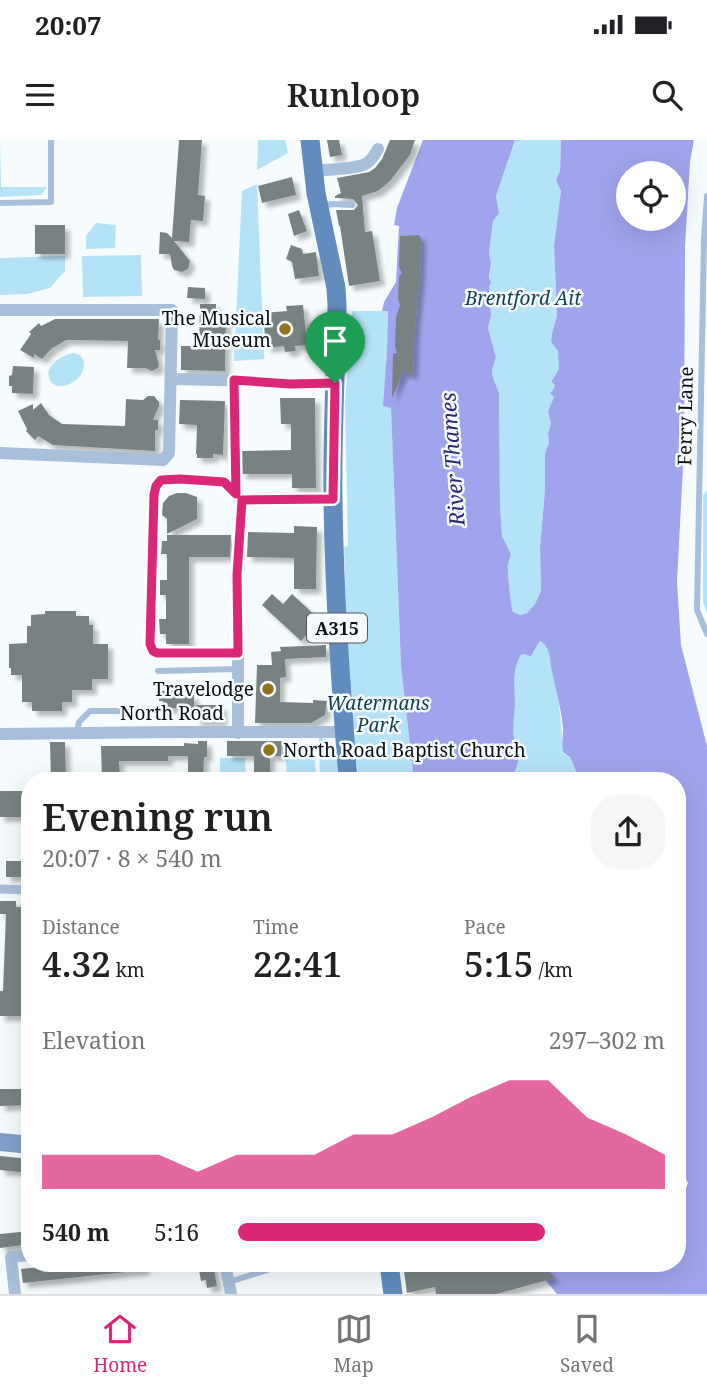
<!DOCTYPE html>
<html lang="en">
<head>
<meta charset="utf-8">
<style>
	:root { --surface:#fff; --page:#f6f6f6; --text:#202124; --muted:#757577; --line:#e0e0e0; --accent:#db2777 }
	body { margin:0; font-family:"Noto Serif",serif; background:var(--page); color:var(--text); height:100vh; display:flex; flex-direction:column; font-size:26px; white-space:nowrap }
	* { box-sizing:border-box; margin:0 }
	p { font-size:23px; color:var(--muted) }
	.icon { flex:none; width:38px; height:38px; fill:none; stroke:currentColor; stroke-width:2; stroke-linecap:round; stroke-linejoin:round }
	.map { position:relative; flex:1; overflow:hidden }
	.side { position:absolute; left:21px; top:632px; width:665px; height:500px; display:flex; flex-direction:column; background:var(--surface); border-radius:28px; box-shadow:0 7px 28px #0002 }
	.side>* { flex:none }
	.tools { position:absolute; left:616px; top:21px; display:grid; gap:14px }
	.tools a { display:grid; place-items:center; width:70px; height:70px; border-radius:50%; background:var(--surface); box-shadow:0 7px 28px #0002; font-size:35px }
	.pin { position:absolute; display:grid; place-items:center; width:60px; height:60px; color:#fff; margin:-72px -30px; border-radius:50% 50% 50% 0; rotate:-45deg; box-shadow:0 0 7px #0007 }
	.pin .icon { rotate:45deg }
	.round { display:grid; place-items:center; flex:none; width:74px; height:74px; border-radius:28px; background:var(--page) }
	.head { display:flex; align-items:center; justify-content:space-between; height:119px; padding:0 21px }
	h1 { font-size:38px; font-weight:600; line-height:52px }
	.figures { display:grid; grid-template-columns:repeat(3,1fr); gap:10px; height:119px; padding:7px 21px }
	.figures div { display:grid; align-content:center }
	.figures b { font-size:35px; font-weight:600 }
	.figures small { font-size:19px; font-weight:400 }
	.figures p { font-size:19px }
	.chart { height:196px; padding:14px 21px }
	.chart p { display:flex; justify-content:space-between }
	.chart svg { width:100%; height:126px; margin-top:7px; fill:var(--accent); opacity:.7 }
	ul { padding:0 21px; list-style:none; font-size:23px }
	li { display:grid; grid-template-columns:112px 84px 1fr; align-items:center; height:52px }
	li i { height:18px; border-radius:9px; background:var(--accent) }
	.status { display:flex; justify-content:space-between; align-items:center; height:49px; padding:0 35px; background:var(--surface); direction:ltr }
	.status svg { height:19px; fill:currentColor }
	header { display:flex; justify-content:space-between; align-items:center; height:91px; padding:0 21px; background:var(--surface); font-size:32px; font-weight:600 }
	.menu { display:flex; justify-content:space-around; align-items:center; height:98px; border-top:2px solid var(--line); background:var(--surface); font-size:19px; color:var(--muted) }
	.menu a { display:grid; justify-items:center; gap:4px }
	.menu .active { color:var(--accent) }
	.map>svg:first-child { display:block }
	.green { fill:#b4e2f6 }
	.water { fill:#a0a4ec; fill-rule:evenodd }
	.building { fill:#798283; filter:url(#shadow) }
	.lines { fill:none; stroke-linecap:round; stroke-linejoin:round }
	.service { stroke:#a8bfdb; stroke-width:6 }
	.pedestrian { stroke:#a8bfdb; stroke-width:9 }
	.minor { stroke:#a8bfdb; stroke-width:12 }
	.secondary { stroke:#80a1ca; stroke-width:18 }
	.primary { stroke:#628cbd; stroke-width:19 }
	.route-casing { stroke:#fff; stroke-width:14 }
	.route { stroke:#db2777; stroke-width:9 }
	.poi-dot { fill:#92741a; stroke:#f6fcfe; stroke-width:2.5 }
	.labels { text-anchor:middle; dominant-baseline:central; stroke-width:5; stroke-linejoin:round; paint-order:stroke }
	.shield { fill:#f6fcfe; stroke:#525657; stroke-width:2 }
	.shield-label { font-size:18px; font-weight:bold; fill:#0c0f10 }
	.park-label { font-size:19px; font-style:italic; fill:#133e4e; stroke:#f6fcfe }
	.poi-label { font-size:19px; fill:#0c0f10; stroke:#f6fcfe; text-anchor:end }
	.street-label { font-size:19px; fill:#0c0f10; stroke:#f6fcfe }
	.water-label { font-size:21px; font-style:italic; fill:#2d2476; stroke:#f6fcfe }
</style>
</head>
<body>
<div class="status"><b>20:07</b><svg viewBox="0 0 49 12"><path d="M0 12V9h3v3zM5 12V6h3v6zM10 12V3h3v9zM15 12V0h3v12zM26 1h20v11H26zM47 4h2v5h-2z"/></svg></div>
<header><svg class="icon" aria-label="menu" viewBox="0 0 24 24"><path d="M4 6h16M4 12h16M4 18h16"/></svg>Runloop<svg class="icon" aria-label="search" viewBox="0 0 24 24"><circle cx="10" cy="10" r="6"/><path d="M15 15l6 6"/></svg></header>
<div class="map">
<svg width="707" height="1154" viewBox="0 0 707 1154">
	<defs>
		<filter id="shadow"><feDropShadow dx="5" dy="5" stdDeviation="2" flood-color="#0004"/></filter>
	</defs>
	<rect width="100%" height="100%" fill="#f6fcfe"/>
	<path class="green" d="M0,0L1,47H47L41,55L0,57Z
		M258,0H285L288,13L257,30Z
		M515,0H561L560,31L556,40L561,51L554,106L557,176L552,193L551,202L559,211V229L551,242L555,245L554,257L548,271L551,284L548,293L549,303L545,313V349L540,408L541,451L535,464L527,473L521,475L513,472C511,467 507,430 508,425C509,421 510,418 511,414L502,396L500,365L499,253L493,238L492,230L496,217L488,188L491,176L489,146L491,123L489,113L493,81L499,72L496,56Z
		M257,44L264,219L234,221L242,51Z
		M96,83L116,85L115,108L86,109V96Z
		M141,115L142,156L83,157L82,116Z
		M65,116V131L50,148L27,154L0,155V118Z
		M352,171H388L387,210L384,266L391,268L401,526L414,640H359L350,571L344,407L348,406L345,263Z
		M73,213L80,215L84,221C84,229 82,236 75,241C49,259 32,224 73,213Z
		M707,350V473L703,462V355Z
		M540,501L544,504L549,511L551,528L558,555L564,614L570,617L580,640H519V639L513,634L516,625L523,612L516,609L512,594L515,563L513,534L518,518L524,514L532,515Z
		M319,598C341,598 337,625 337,640H320Z
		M220,618H245L246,640H220Z
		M315,618L316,640H287L286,619Z"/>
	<path class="water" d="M423,0H515L496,56L499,73L493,81L489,113L491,123L489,138L491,143L489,146L491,176L488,188L496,217L492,230L493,238L499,253L500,365L502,396L511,414C510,418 509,421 508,425C507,430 511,467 513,472L521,475L527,473L535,464L541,451L540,408L545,349V313L549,303L548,293L551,284L548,271L554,257L550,253L554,249L555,245L551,242L559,229L558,211L551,202L552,193L557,176L554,106L561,51L556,40L560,31L561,0H694L690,22L685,107L684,308L677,442L681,505L707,606V1154H557L532,1124H677V1064L683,1057L688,1043L677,1022V640H580L570,617L564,613L563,611C562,603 563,596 563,588C561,568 556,550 552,532C549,519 552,509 540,501L531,516L524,514L521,515C511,531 515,547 515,564C514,583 511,590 516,609L525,614L524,617L519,619L514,634L520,639L519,640H414L401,526L391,268L383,266L387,211L388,171H382L384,162L396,142L399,86L394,85L397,68ZM628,33H674V79H628Z"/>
	<path class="building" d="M179,0H202L198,55L205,56L203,81L191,80L189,102L174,101L190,121L188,129L182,132L174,130L172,126L170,114H159L160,92L167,93L172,98Z
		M327,0H339L342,15L330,17Z
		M390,0H415L410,15L390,41L378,51L362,56L365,92L372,91L380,141L349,146L340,86H339L336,70H354L358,65L353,59L335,58V56L341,53L337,38L369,32L375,28L382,19Z
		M292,37L296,55L262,63L258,46Z
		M299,70L307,91L294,96L288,74Z
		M35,85H65V114H35Z
		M419,95L421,98L420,137L415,185L413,235L403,232L392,258L393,214L397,213L395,206L396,177L400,165L398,159L399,136L402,133L399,127L400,96Z
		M291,105L302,109L303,114L316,112L319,136L295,139L292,122L286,119Z
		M188,147L205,148V159L187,158Z
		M200,164H216V174H226L225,231L181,230V206H199Z
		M303,165L307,205L295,206L296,211L285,212L284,206L266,208L263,173L287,171L286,166Z
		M55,179H159L158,200H160V210H155L159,225L158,228L152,231L145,228H127L128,201L66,200L51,209L42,219L34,214V218L20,210L31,194L29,192L39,183L41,186Z
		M13,226L34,227L33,254L12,253V246H9V236L12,235Z
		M148,256H154L159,262V266L153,280H158V290H155V311L53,305L38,296L35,300L26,291L27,289L18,271L33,264V270L41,263L49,275L62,284L125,286L126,259L143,260Z
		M280,258H315L316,348H292V334H241V311L291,310V284H281Z
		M180,260L225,261L223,315L213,314V318H197V314H196L197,285L179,284Z
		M177,353H186L197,357V379L167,394V379L162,375L163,363L169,356Z
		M294,386L317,387L316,449H294V418L247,417L248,392L294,393Z
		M167,395H231L230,417H189V504H166V494H160L159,479H166V455H160V440H167V414H161L162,401H167Z
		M272,454L283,464L292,454L320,480L301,501L262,465Z
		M45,471H76V476H89V485H93V504H108V539H92V550H72V562H62V571H32V562H22V535H11V528H9V504L27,503V486H31V475L45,474Z
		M326,505V517L285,519L286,537L280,538V562L313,563V560L327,561L325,575L311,583H255L257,525H272L271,512L281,511L280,507Z
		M173,550V555H194V568H163V561H159V551Z
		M196,565H222V581H196Z
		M198,601H207V617H204L203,640H188V616H168V621H119L120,640H102L101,606H184V603L198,604Z
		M227,601H282L281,616H270V640H254V616H227Z
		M50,602H65L66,640H51Z
		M0,651H30V677H0Z
		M6,721H30V737H6Z
		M0,761H16V767H27L25,851H30V876H0V851H3L6,774H0Z
		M0,949H30V965L0,966Z
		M0,1016L30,1019V1033L0,1030Z
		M30,1091V1104L0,1108V1094Z
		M69,1124H145V1130L23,1143L21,1129Z
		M198,1124H213L217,1146L207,1148L206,1140L201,1141Z
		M403,1124H432L433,1131L468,1124H542L555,1138L497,1154H436L435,1147L407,1153Z"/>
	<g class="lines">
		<path class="service" d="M707,56L704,99L697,470L707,494
			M0,63L51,62V0
			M320,66L333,64L352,65
			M234,240L236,353
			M263,241L290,244L333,243
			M158,531L238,529
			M77,593L79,582L90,571H120
			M229,1142L286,1124"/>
		<path class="pedestrian" d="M0,749L30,750"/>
		<path class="minor" d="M313,31C326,29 357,30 367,23C372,20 375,14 378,9
			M0,170H172L169,313L163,320L0,313
			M171,239L263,241
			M241,360L333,359
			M238,513V435L241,360L224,342L180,339L161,340L156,346L154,355L150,504L153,511L157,513H238V593
			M0,594L173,592H344
			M225,1124L231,1154
			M15,1154L11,1117L30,1115"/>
		<path class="secondary" d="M0,1002L30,1005"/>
		<path class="primary" d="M310,0L316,53L336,148L337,165C336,230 332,294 333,358C334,452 341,546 348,640
			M389,1124L393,1154"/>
	</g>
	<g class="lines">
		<defs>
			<path id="route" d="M234,240L290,244L335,243L333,359L242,360L237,435L238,513H157L153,511L150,504L154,355L156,346L161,340L180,339L224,342L236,354Z"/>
		</defs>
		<use href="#route" class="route-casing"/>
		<use href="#route" class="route"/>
	</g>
	<g class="poi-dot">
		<circle cx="285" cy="189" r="7"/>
		<circle cx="268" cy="549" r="7"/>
		<circle cx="269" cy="610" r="7"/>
	</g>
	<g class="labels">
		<rect class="shield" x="307" y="473.5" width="60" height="29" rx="5"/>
		<g class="shield-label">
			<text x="337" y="488">A315</text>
		</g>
		<g class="park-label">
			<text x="523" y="158">Brentford Ait</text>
			<text x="378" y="563">Watermans<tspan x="378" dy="22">Park</tspan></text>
		</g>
		<g class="poi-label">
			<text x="271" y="178">The Musical<tspan x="271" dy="22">Museum</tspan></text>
			<text x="254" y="549">Travelodge</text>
			<text x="283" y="610" text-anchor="start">North Road Baptist Church</text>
		</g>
		<g class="street-label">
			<text transform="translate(685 276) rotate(-89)">Ferry Lane</text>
			<text x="172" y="573">North Road</text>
		</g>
		<g class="water-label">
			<text transform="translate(452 319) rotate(-94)">River Thames</text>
		</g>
	</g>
</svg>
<div class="tools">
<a><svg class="icon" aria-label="locate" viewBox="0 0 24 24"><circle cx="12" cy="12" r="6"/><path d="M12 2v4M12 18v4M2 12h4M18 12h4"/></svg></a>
</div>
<div class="pin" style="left:335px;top:243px;background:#1e9e55"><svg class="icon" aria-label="arrive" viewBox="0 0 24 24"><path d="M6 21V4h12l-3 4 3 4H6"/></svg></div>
<section class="side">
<div class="head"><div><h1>Evening run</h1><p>20:07 · 8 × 540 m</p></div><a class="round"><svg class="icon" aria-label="share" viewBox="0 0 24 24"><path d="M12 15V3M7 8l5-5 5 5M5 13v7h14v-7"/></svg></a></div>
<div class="figures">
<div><p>Distance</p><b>4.32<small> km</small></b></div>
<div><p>Time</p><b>22:41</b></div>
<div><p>Pace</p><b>5:15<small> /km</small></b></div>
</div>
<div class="chart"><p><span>Elevation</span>297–302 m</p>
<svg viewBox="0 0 160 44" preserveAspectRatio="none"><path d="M0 44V32L10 32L20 32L30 32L40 38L50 32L60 32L70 32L80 25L90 25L100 19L110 12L120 6L130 6L140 19L150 25L160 32V44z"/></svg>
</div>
<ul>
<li><b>540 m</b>5:16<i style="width:72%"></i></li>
</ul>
</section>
</div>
<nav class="menu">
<a class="active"><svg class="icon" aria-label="home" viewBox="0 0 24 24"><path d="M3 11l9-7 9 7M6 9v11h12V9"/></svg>Home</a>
<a><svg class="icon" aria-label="map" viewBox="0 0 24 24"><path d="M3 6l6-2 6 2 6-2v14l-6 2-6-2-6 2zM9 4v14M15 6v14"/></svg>Map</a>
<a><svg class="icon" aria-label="saved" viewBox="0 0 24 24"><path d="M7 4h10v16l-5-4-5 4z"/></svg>Saved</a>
</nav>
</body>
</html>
